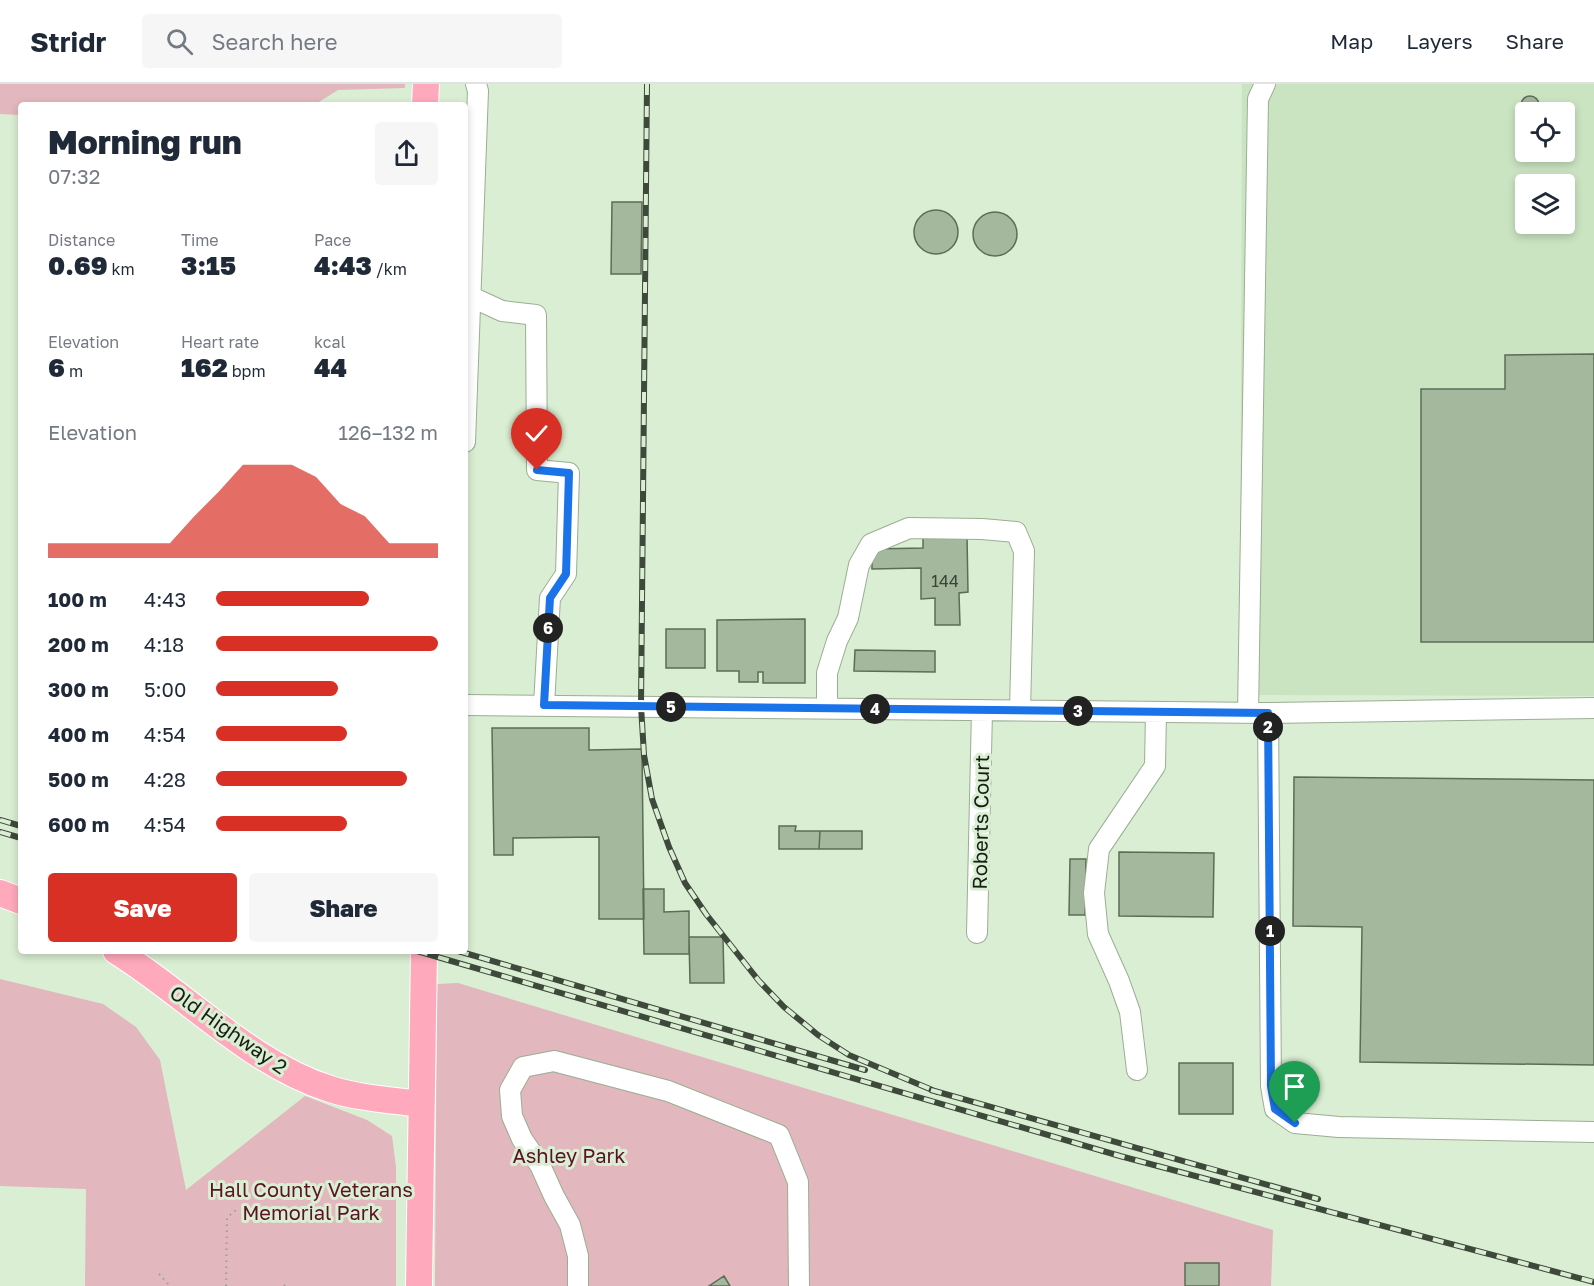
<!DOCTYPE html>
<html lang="en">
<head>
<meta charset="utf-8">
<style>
	:root { --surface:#fff; --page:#f6f6f7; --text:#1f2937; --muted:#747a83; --line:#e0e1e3; --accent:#d93025 }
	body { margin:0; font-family:"Golos Text",sans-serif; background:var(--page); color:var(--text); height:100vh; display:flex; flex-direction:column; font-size:22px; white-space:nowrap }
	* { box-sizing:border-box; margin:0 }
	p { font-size:20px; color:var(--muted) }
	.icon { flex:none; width:33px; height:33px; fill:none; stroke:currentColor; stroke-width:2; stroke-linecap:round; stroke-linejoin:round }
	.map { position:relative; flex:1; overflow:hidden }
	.details { position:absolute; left:18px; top:18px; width:450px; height:852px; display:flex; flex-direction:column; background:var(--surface); border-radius:6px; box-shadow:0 3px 9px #0003 }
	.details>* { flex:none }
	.controls { position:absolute; left:1515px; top:18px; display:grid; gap:12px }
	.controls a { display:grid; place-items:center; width:60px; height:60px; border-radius:6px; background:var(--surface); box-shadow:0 3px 9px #0003; font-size:30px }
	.pin { position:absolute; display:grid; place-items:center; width:51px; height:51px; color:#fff; margin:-62px -26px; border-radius:50% 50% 50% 0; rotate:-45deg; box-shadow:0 0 6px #0007 }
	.pin .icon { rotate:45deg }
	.km { position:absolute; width:30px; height:30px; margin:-15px; border-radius:50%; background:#222; color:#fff; font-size:16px; line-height:30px; text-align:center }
	.round { display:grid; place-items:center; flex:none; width:63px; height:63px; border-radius:6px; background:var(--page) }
	.overview { display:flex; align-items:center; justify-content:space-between; height:102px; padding:0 30px }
	h1 { font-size:33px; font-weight:800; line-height:45px }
	.stats { display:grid; grid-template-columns:repeat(3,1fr); gap:9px; height:102px; padding:6px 30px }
	.stats div { display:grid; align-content:center }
	.stats b { font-size:26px; font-weight:800 }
	.stats small { font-size:16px; font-weight:400 }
	.stats p { font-size:16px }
	.chart { height:168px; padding:12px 30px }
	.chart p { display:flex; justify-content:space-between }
	.chart svg { width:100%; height:108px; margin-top:6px; fill:var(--accent); opacity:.7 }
	.cta { display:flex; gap:12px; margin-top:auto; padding:12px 30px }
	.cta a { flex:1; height:69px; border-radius:6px; background:var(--accent); color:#fff; font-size:24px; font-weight:800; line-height:69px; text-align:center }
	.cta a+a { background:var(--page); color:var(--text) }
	ul { padding:0 30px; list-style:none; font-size:20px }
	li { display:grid; grid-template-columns:96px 72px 1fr; align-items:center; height:45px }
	li i { height:15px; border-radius:8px; background:var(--accent) }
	header { display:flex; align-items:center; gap:36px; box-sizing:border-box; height:84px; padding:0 30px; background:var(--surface); border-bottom:2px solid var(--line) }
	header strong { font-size:28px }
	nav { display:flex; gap:33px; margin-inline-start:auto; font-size:21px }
	.search { width:420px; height:54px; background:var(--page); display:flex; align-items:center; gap:15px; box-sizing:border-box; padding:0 21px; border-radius:6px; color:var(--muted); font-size:22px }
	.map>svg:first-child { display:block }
	.built { fill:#cae4c2; fill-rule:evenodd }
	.green { fill:#e2b7bd }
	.building { fill:#a4b89d; stroke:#5b6d55; stroke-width:1.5 }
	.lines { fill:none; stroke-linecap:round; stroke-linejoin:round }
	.minor-casing { stroke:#9aae93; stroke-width:22 }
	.major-casing { stroke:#fff; stroke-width:28 }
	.path { stroke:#93a48e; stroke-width:2; stroke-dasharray:1.5 4.5; stroke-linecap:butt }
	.minor { stroke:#fff; stroke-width:20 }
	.major { stroke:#ffa9bc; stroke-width:26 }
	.rail-casing { stroke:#3e493b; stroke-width:6 }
	.rail { stroke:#d9eed2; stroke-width:4; stroke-dasharray:11; stroke-linecap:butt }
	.route-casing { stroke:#fff; stroke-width:12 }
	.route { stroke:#1a73e8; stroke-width:8 }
	.labels { text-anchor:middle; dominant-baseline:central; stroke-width:6; stroke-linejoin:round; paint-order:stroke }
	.number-label { font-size:16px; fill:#3a4436 }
	.street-label { font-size:20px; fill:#161e14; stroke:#d9eed2 }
	.park-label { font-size:20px; fill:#5d1127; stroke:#d9eed2 }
</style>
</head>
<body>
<header>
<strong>Stridr</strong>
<div class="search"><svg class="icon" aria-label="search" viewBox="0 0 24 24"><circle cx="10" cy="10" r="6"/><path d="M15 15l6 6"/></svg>Search here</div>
<nav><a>Map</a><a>Layers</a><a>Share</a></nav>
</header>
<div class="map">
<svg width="1594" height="1202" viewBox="0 0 1594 1202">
	<rect width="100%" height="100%" fill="#d9eed2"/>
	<path class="built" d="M1242,0H1594V612L1240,611ZM1526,28H1564V68H1526ZM1526,100H1564V140H1526Z"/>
	<path class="green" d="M0,0H405V4L338,6L314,21H21V31L0,30Z
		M0,895L103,920L136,943L160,976L186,1106L305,1012L367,1036L392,1052L396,1083V1202H85L86,1105L0,1102Z
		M458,899L1273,1146L1271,1202H435L437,900Z"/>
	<path class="building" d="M1521 21a9 9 0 1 1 18 0a9 9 0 1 1-18 0Z
		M612,118H642L641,190H611Z
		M914 148a22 22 0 1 1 44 0a22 22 0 1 1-44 0Z
		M973 150a22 22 0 1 1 44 0a22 22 0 1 1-44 0Z
		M1594,270V558H1421V305H1505V271Z
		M923,451H967L968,508L959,509L960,541H935V514L921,515V484L872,485V465L923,464Z
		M805,535V599H763V588H758V598H739V587H717V536Z
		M666,545H705V584H666Z
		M855,566L935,567V588L854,587Z
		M492,644H589V666L642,665L644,835H599V753L513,754V771H494Z
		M1294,693L1594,696V981L1360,978L1362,843L1293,842Z
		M779,742H796L795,747H820L819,765H779Z
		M820,747H862V765H819Z
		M1119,768L1214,769L1213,833L1119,832Z
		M1070,775H1086L1085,831H1069Z
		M643,805H664V828L689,827V870H644Z
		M689,853H723L724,899H690Z
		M1179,979H1233V1030H1179Z
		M1185,1179H1219V1202H1185Z
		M724,1192L730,1202H709Z"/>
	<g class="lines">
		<defs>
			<path id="minor" d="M465,210L502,227L536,231L537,386L569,389L566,490L550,514L544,621
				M465,358L478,7L476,0
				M465,621L1268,629L1594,624
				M827,624V589L837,557L848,534L859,481L871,460L909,444L982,445L1016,448L1024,467L1020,626
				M1248,629L1258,15L1265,0
				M1268,629L1271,1002L1275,1025L1295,1039L1339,1043L1594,1048
				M977,849L982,626
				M1137,986L1130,928L1119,897L1098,850L1094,809L1099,765L1155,682L1156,628
				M578,1202V1172L570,1141L554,1112L540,1081L522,1055L512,1032L510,1006L523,983L554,977L668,1007L779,1051L798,1098L799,1202"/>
			<path id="major" d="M425,21L426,0
				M0,809L21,817
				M116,867C187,911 249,979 330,1005C358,1014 390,1016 420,1020
				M419,1202L424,867"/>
		</defs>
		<use href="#minor" class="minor-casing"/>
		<use href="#major" class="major-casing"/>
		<path class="path" d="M159,1190L170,1202
			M226,1202L227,1134L238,1124
			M284,1202L287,1199"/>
		<use href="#minor" class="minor"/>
		<use href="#major" class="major"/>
		<defs>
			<path id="rail" d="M647,0L641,622L644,671L652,715L669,763L685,799L706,830L759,897L784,923L818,951L849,971L937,1008
				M0,736L21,742
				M0,748L21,754
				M417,867L1120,1072L1594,1198
				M458,867L865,986
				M931,1006L1318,1115"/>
		</defs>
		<use href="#rail" class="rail-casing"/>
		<use href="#rail" class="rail"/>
	</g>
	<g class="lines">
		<defs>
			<path id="route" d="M537,386L569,389L566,490L550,514L544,621L1268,629L1271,1002L1275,1025L1295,1039"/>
		</defs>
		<use href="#route" class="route-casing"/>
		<use href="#route" class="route"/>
	</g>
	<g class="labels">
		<g class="number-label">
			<text x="945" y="497">144</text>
		</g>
		<g class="street-label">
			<text transform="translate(980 738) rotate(-89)">Roberts Court</text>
			<text transform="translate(229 945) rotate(35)">Old Highway 2</text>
		</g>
		<g class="park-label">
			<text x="569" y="1071">Ashley Park</text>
			<text x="311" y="1105">Hall County Veterans<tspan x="311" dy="23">Memorial Park</tspan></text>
		</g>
	</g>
</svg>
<div class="controls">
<a><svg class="icon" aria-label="locate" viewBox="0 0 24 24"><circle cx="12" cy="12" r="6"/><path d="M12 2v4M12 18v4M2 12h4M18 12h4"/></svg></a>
<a><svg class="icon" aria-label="layers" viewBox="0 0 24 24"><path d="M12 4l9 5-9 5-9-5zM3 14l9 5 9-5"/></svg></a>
</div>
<div class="pin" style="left:1295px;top:1039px;background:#1e9e55"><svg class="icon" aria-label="arrive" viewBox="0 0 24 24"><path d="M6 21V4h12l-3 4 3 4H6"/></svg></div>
<div class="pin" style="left:537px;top:386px;background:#d93025"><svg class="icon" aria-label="check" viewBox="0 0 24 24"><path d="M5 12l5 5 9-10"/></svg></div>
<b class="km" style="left:1270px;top:847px">1</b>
<b class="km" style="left:1268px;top:643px">2</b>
<b class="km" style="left:1078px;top:627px">3</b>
<b class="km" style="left:875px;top:625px">4</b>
<b class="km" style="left:671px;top:623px">5</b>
<b class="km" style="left:548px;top:544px">6</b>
<section class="details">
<div class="overview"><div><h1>Morning run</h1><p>07:32</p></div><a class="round"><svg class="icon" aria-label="share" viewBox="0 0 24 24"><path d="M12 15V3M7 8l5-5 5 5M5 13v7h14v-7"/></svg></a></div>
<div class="stats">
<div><p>Distance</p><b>0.69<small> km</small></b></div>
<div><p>Time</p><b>3:15</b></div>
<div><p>Pace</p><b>4:43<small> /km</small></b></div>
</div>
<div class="stats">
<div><p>Elevation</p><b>6<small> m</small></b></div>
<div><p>Heart rate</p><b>162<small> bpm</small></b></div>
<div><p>kcal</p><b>44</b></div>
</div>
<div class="chart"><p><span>Elevation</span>126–132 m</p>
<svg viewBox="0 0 160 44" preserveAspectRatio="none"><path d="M0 44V38L10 38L20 38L30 38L40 38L50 38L60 27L70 17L80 6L90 6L100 6L110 11L120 22L130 27L140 38L150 38L160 38V44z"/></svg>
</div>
<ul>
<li><b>100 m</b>4:43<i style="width:69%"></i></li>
<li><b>200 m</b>4:18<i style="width:100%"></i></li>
<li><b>300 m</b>5:00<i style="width:55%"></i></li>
<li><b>400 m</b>4:54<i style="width:59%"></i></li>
<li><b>500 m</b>4:28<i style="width:86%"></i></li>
<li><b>600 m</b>4:54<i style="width:59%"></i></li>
</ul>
<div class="cta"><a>Save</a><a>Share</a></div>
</section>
</div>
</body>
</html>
